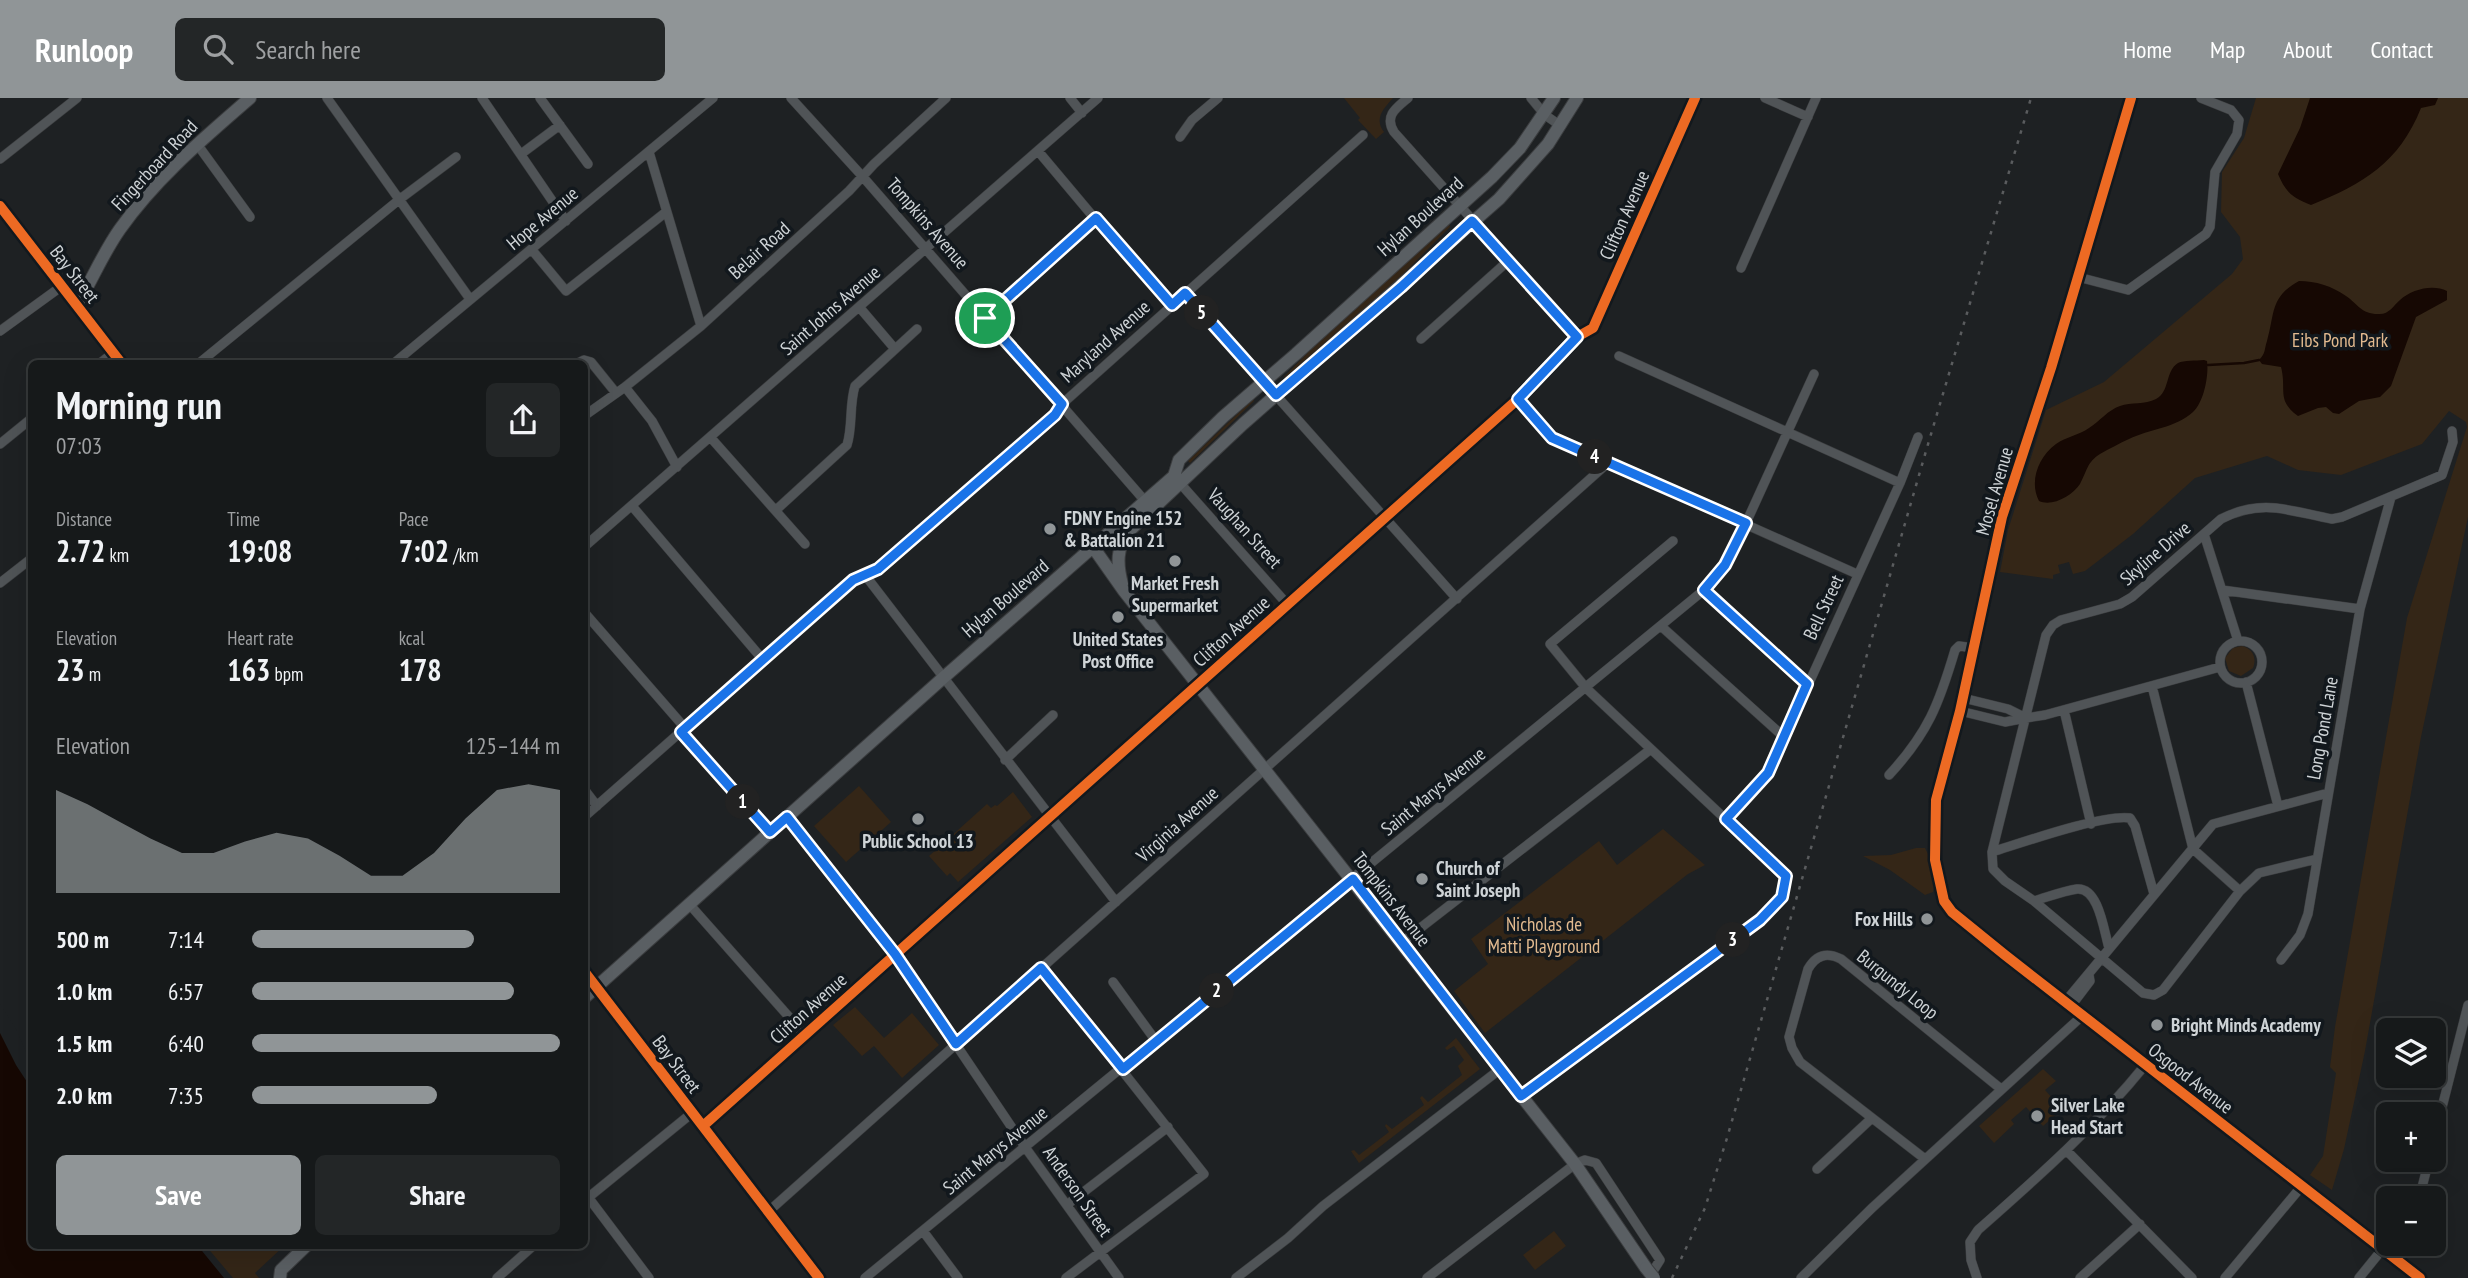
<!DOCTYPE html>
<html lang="en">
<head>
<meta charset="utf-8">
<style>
	:root { --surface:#16191a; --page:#232627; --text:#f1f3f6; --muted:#9ea0a2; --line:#353839; --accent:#909597 }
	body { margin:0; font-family:"PT Sans Narrow",sans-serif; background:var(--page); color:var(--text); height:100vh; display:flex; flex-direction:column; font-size:26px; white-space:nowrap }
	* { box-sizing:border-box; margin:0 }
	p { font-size:23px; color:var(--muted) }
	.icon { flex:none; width:38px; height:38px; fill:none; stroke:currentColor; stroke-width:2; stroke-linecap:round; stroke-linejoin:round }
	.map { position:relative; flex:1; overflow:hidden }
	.details { position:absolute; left:28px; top:262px; width:560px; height:889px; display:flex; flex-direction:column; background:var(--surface); border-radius:10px; box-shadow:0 7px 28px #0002,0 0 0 2px var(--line) }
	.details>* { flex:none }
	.buttons { position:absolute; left:2376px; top:920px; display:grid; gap:14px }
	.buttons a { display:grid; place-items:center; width:70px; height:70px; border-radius:10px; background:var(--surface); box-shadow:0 7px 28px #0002,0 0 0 2px var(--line); font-size:35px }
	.pin { position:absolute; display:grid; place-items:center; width:60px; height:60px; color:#fff; margin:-30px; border:4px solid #fff; border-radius:50%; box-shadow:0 2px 7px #0007 }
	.km { position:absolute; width:35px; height:35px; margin:-18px; border-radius:50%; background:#222; color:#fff; font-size:19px; line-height:35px; text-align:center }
	.round { display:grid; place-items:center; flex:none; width:74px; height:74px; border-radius:10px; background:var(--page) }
	.summary { display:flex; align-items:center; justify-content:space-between; height:119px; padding:0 28px }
	h1 { font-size:38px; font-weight:700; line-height:52px }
	.stats { display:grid; grid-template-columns:repeat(3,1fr); gap:10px; height:119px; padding:7px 28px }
	.stats div { display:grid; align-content:center }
	.stats b { font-size:30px; font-weight:700 }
	.stats small { font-size:19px; font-weight:400 }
	.stats p { font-size:19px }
	.chart { height:196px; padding:14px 28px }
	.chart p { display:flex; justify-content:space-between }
	.chart svg { width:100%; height:126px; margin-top:7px; fill:var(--accent); opacity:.7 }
	.button { display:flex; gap:14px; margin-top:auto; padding:14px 28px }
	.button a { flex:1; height:80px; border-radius:10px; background:var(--accent); color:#fff; font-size:28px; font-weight:700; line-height:80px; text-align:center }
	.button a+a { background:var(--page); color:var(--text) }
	ul { padding:0 28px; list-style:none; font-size:23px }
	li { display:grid; grid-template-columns:112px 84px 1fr; align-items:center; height:52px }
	li i { height:18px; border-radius:9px; background:var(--accent) }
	header { display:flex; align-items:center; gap:42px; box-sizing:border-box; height:98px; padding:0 35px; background:var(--accent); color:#fff }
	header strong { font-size:33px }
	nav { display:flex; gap:38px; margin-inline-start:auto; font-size:24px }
	.search { width:490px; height:63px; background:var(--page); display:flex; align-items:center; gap:18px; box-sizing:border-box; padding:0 24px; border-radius:10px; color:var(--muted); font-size:26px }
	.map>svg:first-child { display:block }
	.green { fill:#342617 }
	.water { fill:#160803 }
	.pier { fill:#1e2123 }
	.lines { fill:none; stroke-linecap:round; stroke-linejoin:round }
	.stream { stroke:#160803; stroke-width:2.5 }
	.street-casing { stroke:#3b3d3f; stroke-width:10 }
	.secondary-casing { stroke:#3b3d3f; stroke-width:14 }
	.street { stroke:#505457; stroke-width:9 }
	.secondary { stroke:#5a5f63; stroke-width:12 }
	.rail { stroke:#5a5c5e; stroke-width:2.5; stroke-dasharray:3.5 7; stroke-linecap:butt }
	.secondary-bridge-casing { stroke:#3b3d3f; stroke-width:14; stroke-linecap:butt }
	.secondary-bridge { stroke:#5a5f63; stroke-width:12 }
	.cycleway-casing { stroke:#12181d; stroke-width:15 }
	.cycleway { stroke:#ed6a23; stroke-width:10 }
	.route-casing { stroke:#fff; stroke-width:14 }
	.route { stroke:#1a73e8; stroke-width:9 }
	.poi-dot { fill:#909597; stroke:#12181d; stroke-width:2.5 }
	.labels { text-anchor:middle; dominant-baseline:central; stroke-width:7; stroke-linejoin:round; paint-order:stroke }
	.street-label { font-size:19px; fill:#ced3d6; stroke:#12181d }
	.park-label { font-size:19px; fill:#e2ba8f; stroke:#12181d }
	.poi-label { font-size:19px; font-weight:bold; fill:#ced3d6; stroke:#12181d; text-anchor:start }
</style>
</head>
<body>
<header>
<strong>Runloop</strong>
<div class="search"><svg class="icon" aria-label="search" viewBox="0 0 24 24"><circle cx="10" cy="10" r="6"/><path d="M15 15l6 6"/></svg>Search here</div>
<nav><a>Home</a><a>Map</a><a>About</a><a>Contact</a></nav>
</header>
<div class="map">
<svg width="2468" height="1180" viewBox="0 0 2468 1180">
	<rect width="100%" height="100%" fill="#1e2123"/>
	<path class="green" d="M1344,0H1393C1383,11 1374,21 1384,34L1376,41L1358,22L1360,20Z
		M2256,0H2468V419L2421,639L2365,953L2344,1051L2332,1092L2310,1077L2323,1058L2336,975L2330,969L2335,929L2407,520L2467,329L2466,324L2449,313L2422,346L2341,377L2298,372L2267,358L2195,380L2133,436L2085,473L2073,476L2069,464L2058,467L2060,475L2053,477V481L2000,474L2008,432L2046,312L2104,284L2232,176L2243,161L2240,139L2221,114L2222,74L2244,40Z
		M1449,126L1450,129L1402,177L1285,280L1284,279L1314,248Z
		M1253,301L1254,303L1190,365L1188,363Z
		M2242,548C2253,551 2257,560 2253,570L2241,578L2229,573L2225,560L2233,550Z
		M859,688L891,724L846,764L814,728Z
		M1013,694L1032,719L958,784L950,775L947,778L929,758L987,706L991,710L995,707L997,708Z
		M1663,731L1705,767L1688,776L1485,935L1454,893L1488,866L1471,841L1599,743L1617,767Z
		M1916,750H1925L1928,756L1934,790L1933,794L1925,797L1890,772L1863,758L1891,757Z
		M855,909L884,940L912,915L939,947L902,980L874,948L862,958L833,927Z
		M1456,940L1480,971L1359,1065L1351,1053L1354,1052L1359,1057L1389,1034L1385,1028L1386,1026L1392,1031L1424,1007L1420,1000L1422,998L1428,1004L1462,977L1458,968L1464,962L1454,948L1447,952L1445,950Z
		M2043,971L2056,983L2045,992L2062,1011L2043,1028L2026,1009L2011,1022L2014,1026L1994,1045L1979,1028Z
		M1554,1133L1566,1148L1535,1172L1523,1157Z
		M201,1148H284L255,1175L259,1180H230Z"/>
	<path class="water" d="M2310,0H2438L2435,7L2421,10C2399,65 2363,86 2311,107C2293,100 2286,95 2278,76L2300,30Z
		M2299,183C2315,183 2332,188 2346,198C2358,206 2361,216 2378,216C2389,217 2393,208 2400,202C2412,191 2433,186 2447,193V202L2416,219L2391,288L2380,299L2359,303L2339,316L2333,315L2326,309L2318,310L2298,318C2276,302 2287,292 2281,269L2262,266L2259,262C2266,255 2264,252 2267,243C2275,215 2270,199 2299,183Z
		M2204,262L2207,263C2209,277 2204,304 2193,314C2176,330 2149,331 2129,341C2120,345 2109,351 2100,356C2087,364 2087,373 2080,386C2072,398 2052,409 2039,403C2029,384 2038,359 2056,346C2066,339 2079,337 2089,330C2100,323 2108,312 2120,308C2131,304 2145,307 2156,301C2170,294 2165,273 2178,265C2184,262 2196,263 2204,262Z
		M0,909L31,975L32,1148H201L230,1180H0Z"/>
	<path class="pier" d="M0,906L16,931L32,968L31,990L16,967L0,935Z
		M198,1148H206L233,1180H224Z"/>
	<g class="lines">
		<path class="stream" d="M2208,267L2244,265L2259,262"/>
		<defs>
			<path id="street" d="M327,0L470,201
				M482,0L566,123
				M540,0L588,66
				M791,0L863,79L1145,403
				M1070,0L1082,15
				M1408,0C1396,10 1384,18 1394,34L1577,239
				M1531,0L1545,17L1561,28
				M1765,0L1808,19
				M1180,39L1192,22L1218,0
				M197,46L250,119
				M1038,53L1122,153L1172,207
				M649,54L701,228
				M521,56L560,27
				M0,61L77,0
				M532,152L566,193L666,114
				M1741,170L1816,0
				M2078,179L2128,192L2206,136L2210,129L2215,74L2237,36L2239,22L2231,12L2201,0
				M1185,195L1457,501
				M860,210L895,251
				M985,220L1096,120
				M0,233L62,188
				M1421,241L1508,163
				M1619,258L1900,385
				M99,266L113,255
				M198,266L400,101L456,59
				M393,266L713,0
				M576,266L584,262L591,264L616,295
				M625,289L652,323L677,369
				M1518,301L1552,340L1857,476
				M584,318L625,289L701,228L849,93L874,66L946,0
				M711,340L805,446
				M0,346L32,320
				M1179,384L1287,506
				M632,408L764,563
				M776,412L847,347C853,328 849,307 855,288L917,231
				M2204,436L2238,543
				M584,449L1098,0
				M865,477L1116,804
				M0,485L32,460
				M1704,492L1807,586
				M2222,492L2360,511
				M584,514L685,630
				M1662,529L1784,639
				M2220 564a21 21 0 1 1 42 0a21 21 0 1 1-42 0Z
				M2246,584L2278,708
				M2152,588L2193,751L2240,793
				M2064,612L2091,726
				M1960,613L2005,624L2026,620L2008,611L1963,600
				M2026,620L2045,617L2220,569
				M681,634L770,734
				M1005,662L1053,617
				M1889,677C1928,635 1939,606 1955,552L1959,548L1974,550
				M584,691L597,708
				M584,719L853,482L878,471L1055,317L1062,306L1363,37
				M787,719L895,856L1025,1049L1119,1180
				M1726,721L1768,675L1900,385L1918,339
				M1992,754C2021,745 2103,716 2130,720L2135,728L2154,796
				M2317,761L2259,775L2240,793L2163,892L2154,897L2143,895L2034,803L2005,783L1993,771L1992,754L2046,537L2053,527L2061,522L2120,506L2132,499L2221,421C2263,400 2289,413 2332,421L2342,419L2442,377L2453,344L2452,333
				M2034,803C2048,799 2063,793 2077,791C2099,789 2104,834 2109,850
				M690,807L805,937
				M1401,845L1651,651
				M2281,862L2300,837L2308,816L2360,511L2391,399
				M1041,870L1204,1076L1066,1180
				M1113,884L1156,943
				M2065,904L2213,726L2328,695
				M2071,908L2090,883L2089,877
				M1521,998L1760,822L1782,799L1786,778L1586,590L1550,546L1673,443
				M703,1028L1518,301L1577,239L1593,230L1695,0
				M2434,1041L2468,907
				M2067,1053L2192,1180
				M1925,1061L1800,964L1792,950L1789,939L1808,871C1816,857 1827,854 1841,861L2001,991
				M1817,1071L1872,1020
				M588,1099L649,1180
				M2419,1101L2429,1062
				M584,1103L692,1015
				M1068,1106L1168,1029
				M769,1113L1609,364
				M923,1133L958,1180
				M497,1180L533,1148
				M865,1180L1704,492L1725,467L1746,425L1814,276
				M1236,1180L1288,1140L1323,1108L1499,972
				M1427,1180L1575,1066L1585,1062L1596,1065L1660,1162L1650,1178
				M1801,1180L1872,1110L2082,918
				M1977,1180L1971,1162L1970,1144L1978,1132C2038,1079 2096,1028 2146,966
				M2080,1180L2140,1126
				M2225,1180L2301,1089
				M2359,1180L2389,1143"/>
			<path id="secondary" d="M2131,0L2051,270L2002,419L1960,613L1936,702L1935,762L1944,803L1952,814L2005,857L2420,1180
				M0,108L122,266
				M77,207C92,182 103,155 120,131C156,80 204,40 250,0
				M1093,449L1124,493L1575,1066L1646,1170
				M1122,486C1117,467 1116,449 1129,433L1243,326L1499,101L1548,46L1577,0
				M584,873L819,1180
				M584,900L943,580L1174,378L1179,362L1223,319L1296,256L1492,79L1520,50L1554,0
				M280,1180L281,1172L306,1148"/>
		</defs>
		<use href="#street" class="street-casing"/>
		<use href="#secondary" class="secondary-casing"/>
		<use href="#street" class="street"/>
		<use href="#secondary" class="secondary"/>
		<path class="rail" d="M1672,1180L1705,1110L1727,1040L1926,353L2031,0"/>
		<defs>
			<path id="secondary-bridge" d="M1646,1170L1654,1180"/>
		</defs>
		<use href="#secondary-bridge" class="secondary-bridge-casing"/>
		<use href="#secondary-bridge" class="secondary-bridge"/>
		<defs>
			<path id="cycleway" d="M2131,0L2051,270L2002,419L1960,613L1936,702L1935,762L1944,803L1952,814L2005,857L2420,1180
				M0,108L122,266
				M584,873L819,1180
				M703,1028L1518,301L1577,239L1593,230L1695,0"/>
		</defs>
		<use href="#cycleway" class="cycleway-casing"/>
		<use href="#cycleway" class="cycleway"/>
	</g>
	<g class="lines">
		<defs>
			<path id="route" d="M1096,120L1172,207L1185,195L1276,297L1401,189L1472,123L1577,239L1518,301L1552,340L1746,425L1725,467L1704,492L1807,586L1768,675L1726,721L1786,778L1782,799L1760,822L1521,998L1353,781L1123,971L1041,870L956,946L895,856L787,719L770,734L681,634L853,482L878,471L1055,317L1062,306L985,220Z"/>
		</defs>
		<use href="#route" class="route-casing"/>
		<use href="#route" class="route"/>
	</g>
	<g class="poi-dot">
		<circle cx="1050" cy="431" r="7"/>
		<circle cx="1175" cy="463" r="7"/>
		<circle cx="1118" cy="519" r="7"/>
		<circle cx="918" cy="721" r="7"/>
		<circle cx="1422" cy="781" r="7"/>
		<circle cx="1927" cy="821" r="7"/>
		<circle cx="2157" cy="927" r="7"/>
		<circle cx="2037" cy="1018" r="7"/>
	</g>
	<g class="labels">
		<g class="street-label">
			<text transform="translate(154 67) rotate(-47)">Fingerboard Road</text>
			<text transform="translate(1624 117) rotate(-66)">Clifton Avenue</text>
			<text transform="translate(1420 118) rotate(-42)">Hylan Boulevard</text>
			<text transform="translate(542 120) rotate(-40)">Hope Avenue</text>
			<text transform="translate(928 125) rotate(49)">Tompkins Avenue</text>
			<text transform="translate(759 152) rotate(-42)">Belair Road</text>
			<text transform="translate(75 176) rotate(52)">Bay Street</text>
			<text transform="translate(830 212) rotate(-41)">Saint Johns Avenue</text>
			<text transform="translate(1105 243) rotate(-42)">Maryland Avenue</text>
			<text transform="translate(1994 393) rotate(-74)">Mosel Avenue</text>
			<text transform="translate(1245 430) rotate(48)">Vaughan Street</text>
			<text transform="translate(2155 455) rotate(-41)">Skyline Drive</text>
			<text transform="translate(1005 500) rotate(-41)">Hylan Boulevard</text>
			<text transform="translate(1823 509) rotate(-65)">Bell Street</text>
			<text transform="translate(1231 533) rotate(-42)">Clifton Avenue</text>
			<text transform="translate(2322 630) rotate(-80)">Long Pond Lane</text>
			<text transform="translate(1433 693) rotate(-39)">Saint Marys Avenue</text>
			<text transform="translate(1177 726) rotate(-42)">Virginia Avenue</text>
			<text transform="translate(1392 801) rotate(52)">Tompkins Avenue</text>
			<text transform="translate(1898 886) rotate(39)">Burgundy Loop</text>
			<text transform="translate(808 910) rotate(-42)">Clifton Avenue</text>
			<text transform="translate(677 966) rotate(53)">Bay Street</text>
			<text transform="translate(2191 980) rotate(38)">Osgood Avenue</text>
			<text transform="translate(995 1052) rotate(-39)">Saint Marys Avenue</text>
			<text transform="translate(1078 1093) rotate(55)">Anderson Street</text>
		</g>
		<g class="park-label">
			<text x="2340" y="242">Eibs Pond Park</text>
			<text x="1544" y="826">Nicholas de<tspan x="1544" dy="22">Matti Playground</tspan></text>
		</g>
		<g class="poi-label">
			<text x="1064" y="420">FDNY Engine 152<tspan x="1064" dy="22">&amp; Battalion 21</tspan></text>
			<text x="1175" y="485" text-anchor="middle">Market Fresh<tspan x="1175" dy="22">Supermarket</tspan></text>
			<text x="1118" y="541" text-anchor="middle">United States<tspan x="1118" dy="22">Post Office</tspan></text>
			<text x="918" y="743" text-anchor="middle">Public School 13</text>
			<text x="1436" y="770">Church of<tspan x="1436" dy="22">Saint Joseph</tspan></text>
			<text x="1913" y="821" text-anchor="end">Fox Hills</text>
			<text x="2171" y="927">Bright Minds Academy</text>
			<text x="2051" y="1007">Silver Lake<tspan x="2051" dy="22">Head Start</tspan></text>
		</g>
	</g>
</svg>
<div class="buttons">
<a><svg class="icon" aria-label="layers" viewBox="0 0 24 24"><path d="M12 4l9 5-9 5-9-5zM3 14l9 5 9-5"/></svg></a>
<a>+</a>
<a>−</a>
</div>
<div class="pin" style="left:985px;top:220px;background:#1e9e55"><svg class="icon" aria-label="arrive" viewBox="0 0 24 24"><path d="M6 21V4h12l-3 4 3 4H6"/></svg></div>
<b class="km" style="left:743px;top:704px">1</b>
<b class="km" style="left:1217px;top:893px">2</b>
<b class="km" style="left:1733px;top:842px">3</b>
<b class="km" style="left:1595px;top:359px">4</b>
<b class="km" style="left:1202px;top:215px">5</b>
<section class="details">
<div class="summary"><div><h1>Morning run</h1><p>07:03</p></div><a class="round"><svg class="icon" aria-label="share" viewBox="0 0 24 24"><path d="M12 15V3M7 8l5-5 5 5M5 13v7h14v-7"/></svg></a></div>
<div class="stats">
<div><p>Distance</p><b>2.72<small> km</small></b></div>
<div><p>Time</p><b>19:08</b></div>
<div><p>Pace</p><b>7:02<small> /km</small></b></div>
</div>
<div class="stats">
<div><p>Elevation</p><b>23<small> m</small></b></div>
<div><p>Heart rate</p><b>163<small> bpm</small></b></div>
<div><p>kcal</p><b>178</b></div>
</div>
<div class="chart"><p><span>Elevation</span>125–144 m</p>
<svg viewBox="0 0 160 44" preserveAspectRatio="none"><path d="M0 44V8L10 13L20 19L30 25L40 30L50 30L60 26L70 23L80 25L90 31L100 38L110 38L120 30L130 18L140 8L150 6L160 8V44z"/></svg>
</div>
<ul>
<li><b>500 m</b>7:14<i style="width:72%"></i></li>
<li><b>1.0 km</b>6:57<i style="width:85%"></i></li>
<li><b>1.5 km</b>6:40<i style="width:100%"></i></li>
<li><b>2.0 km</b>7:35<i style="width:60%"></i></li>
</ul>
<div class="button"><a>Save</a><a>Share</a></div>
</section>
</div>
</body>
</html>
